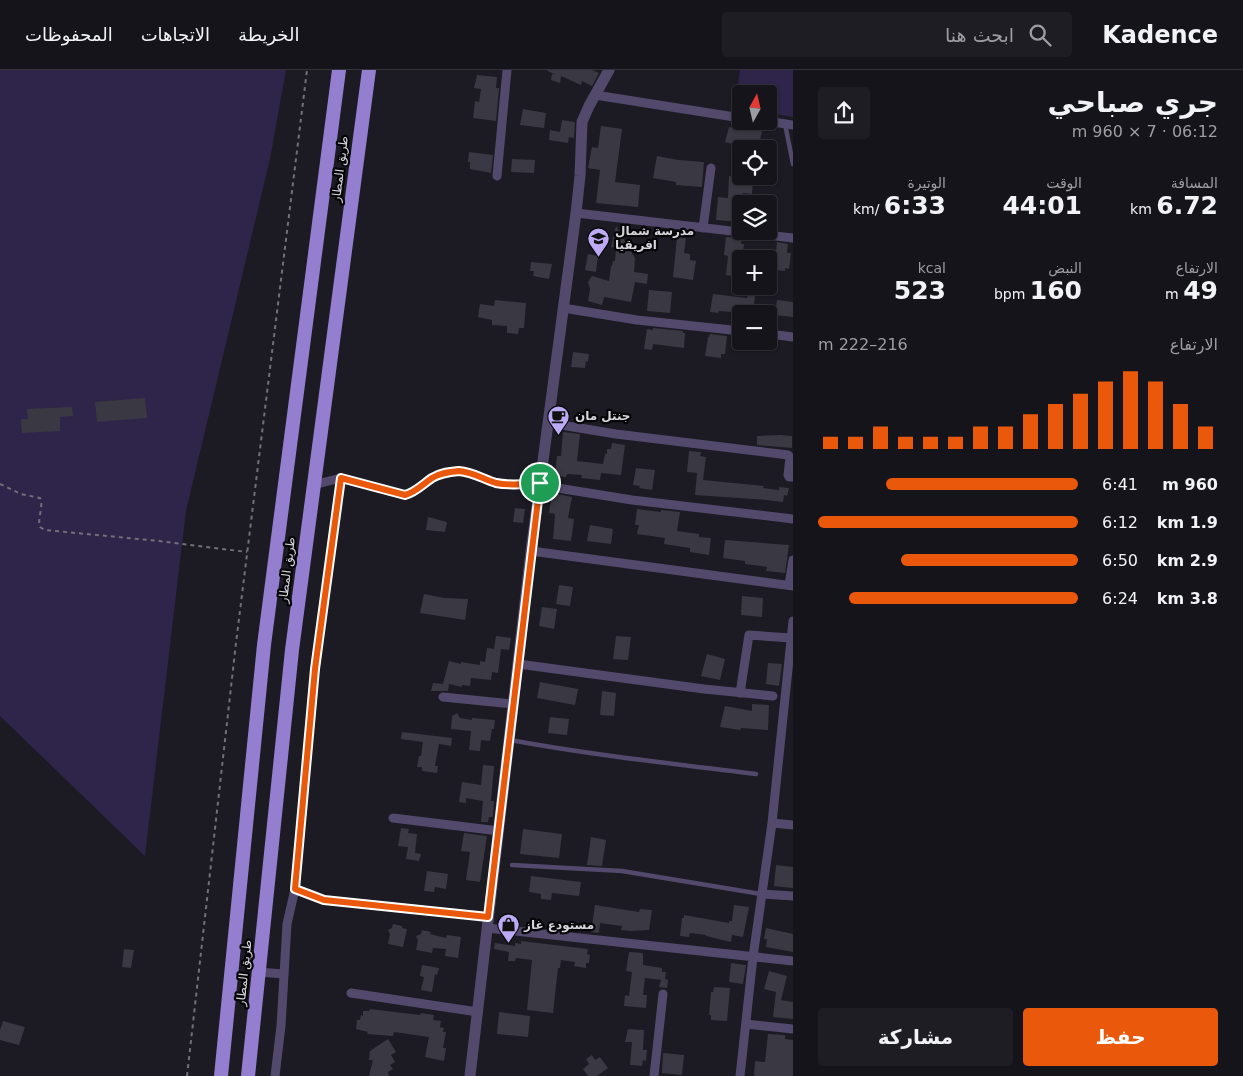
<!DOCTYPE html>
<html lang="ar">
<head>
<meta charset="utf-8">
<style>
	:root { --surface:#15141a; --page:#1e1d23; --text:#f1f3f6; --muted:#9d9ea2; --line:#343339; --accent:#ea580c }
	body { margin:0; font-family:"DejaVu Sans","Noto Naskh Arabic",sans-serif; background:var(--page); color:var(--text); direction:rtl; height:100vh; display:flex; flex-direction:column; font-size:19px; white-space:nowrap }
	* { box-sizing:border-box; margin:0 }
	p { font-size:16px; color:var(--muted) }
	.icon { flex:none; width:28px; height:28px; fill:none; stroke:currentColor; stroke-width:2; stroke-linecap:round; stroke-linejoin:round }
	.map { position:relative; flex:1; overflow:hidden; direction:ltr }
	.details { display:flex; flex-direction:column; background:var(--surface); width:450px }
	.details>* { flex:none }
	.needle { width:32px; rotate:8deg }
	.tools { position:absolute; left:732px; top:15px; display:grid; gap:10px }
	.tools a { display:grid; place-items:center; width:45px; height:45px; border-radius:5px; background:var(--surface); box-shadow:0 1px 4px #0004,0 0 0 1px var(--line); font-size:25px }
	.pin { position:absolute; display:grid; place-items:center; width:42px; height:42px; color:#fff; margin:-21px; border:2px solid #fff; border-radius:50%; box-shadow:0 1px 5px #0007 }
	.round { display:grid; place-items:center; flex:none; width:52px; height:52px; border-radius:5px; background:var(--page) }
	.summary { display:flex; align-items:center; justify-content:space-between; height:85px; padding:0 25px }
	h1 { font-size:28px; font-weight:600; line-height:38px }
	.figures { display:grid; grid-template-columns:repeat(3,1fr); gap:8px; height:85px; padding:5px 25px }
	.figures div { display:grid; align-content:center }
	.figures b { font-size:25px; font-weight:600 }
	.figures small { font-size:14px; font-weight:400 }
	.figures p { font-size:14px }
	.chart { height:140px; padding:10px 25px }
	.chart p { display:flex; justify-content:space-between }
	.chart svg { width:100%; height:90px; margin-top:5px; stroke:var(--accent); stroke-width:6 }
	.button { display:flex; gap:10px; margin-top:auto; padding:10px 25px }
	.button a { flex:1; height:58px; border-radius:5px; background:var(--accent); color:#fff; font-size:20px; font-weight:600; line-height:58px; text-align:center }
	.button a+a { background:var(--page); color:var(--text) }
	ul { padding:0 25px; list-style:none; font-size:16px }
	li { display:grid; grid-template-columns:80px 60px 1fr; align-items:center; height:38px }
	li i { height:12px; border-radius:6px; background:var(--accent) }
	header { display:flex; align-items:center; gap:30px; box-sizing:border-box; height:70px; padding:0 25px; background:var(--surface); border-bottom:1px solid var(--line) }
	header strong { font-size:24px }
	nav { display:flex; gap:28px; margin-inline-start:auto; font-size:18px }
	.search { width:350px; height:45px; background:var(--page); display:flex; align-items:center; gap:12px; box-sizing:border-box; padding:0 18px; border-radius:5px; color:var(--muted); font-size:19px }
	main { display:flex; flex:1; min-height:0 }
	.map>svg:first-child { display:block }
	.green { fill:#2f2449 }
	.building { fill:#3a3842 }
	.lines { fill:none; stroke-linecap:round; stroke-linejoin:round }
	.path { stroke:#727078; stroke-width:2; stroke-dasharray:4 4; stroke-linecap:butt }
	.service { stroke:#52496c; stroke-width:4.5 }
	.minor { stroke:#52496c; stroke-width:9 }
	.tertiary { stroke:#52496c; stroke-width:11 }
	.trunk { stroke:#947ecf; stroke-width:14 }
	.route-casing { stroke:#fff; stroke-width:10 }
	.route { stroke:#ea580c; stroke-width:6 }
	.labels { text-anchor:middle; dominant-baseline:central; stroke-width:4.5; stroke-linejoin:round; paint-order:stroke }
	.street-label { font-size:12px; fill:#d6d5db; stroke:#060609 }
	.poi-label { font-size:12px; font-weight:bold; fill:#d6d5db; stroke:#060609; text-anchor:start }
</style>
</head>
<body>
<header>
<strong>Kadence</strong>
<div class="search"><svg class="icon" aria-label="search" viewBox="0 0 24 24"><circle cx="10" cy="10" r="6"/><path d="M15 15l6 6"/></svg>ابحث هنا</div>
<nav><a>الخريطة</a><a>الاتجاهات</a><a>المحفوظات</a></nav>
</header>
<main>
<section class="details">
<div class="summary"><div><h1>جري صباحي</h1><p>06:12 · 7 × 960 m</p></div><a class="round"><svg class="icon" aria-label="share" viewBox="0 0 24 24"><path d="M12 15V3M7 8l5-5 5 5M5 13v7h14v-7"/></svg></a></div>
<div class="figures">
<div><p>المسافة</p><b>6.72<small> km</small></b></div>
<div><p>الوقت</p><b>44:01</b></div>
<div><p>الوتيرة</p><b>6:33<small> /km</small></b></div>
</div>
<div class="figures">
<div><p>الارتفاع</p><b>49<small> m</small></b></div>
<div><p>النبض</p><b>160<small> bpm</small></b></div>
<div><p>kcal</p><b>523</b></div>
</div>
<div class="chart"><p><span>الارتفاع</span>216–222 m</p>
<svg viewBox="0 0 160 44" preserveAspectRatio="none"><path d="M5 44V38M15 44V38M25 44V33M35 44V38M45 44V38M55 44V38M65 44V33M75 44V33M85 44V27M95 44V22M105 44V17M115 44V11M125 44V6M135 44V11M145 44V22M155 44V33"/></svg>
</div>
<ul>
<li><b>960 m</b>6:41<i style="width:74%"></i></li>
<li><b>1.9 km</b>6:12<i style="width:100%"></i></li>
<li><b>2.9 km</b>6:50<i style="width:68%"></i></li>
<li><b>3.8 km</b>6:24<i style="width:88%"></i></li>
</ul>
<div class="button"><a>حفظ</a><a>مشاركة</a></div>
</section>
<div class="map">
<svg width="793" height="1006" viewBox="0 0 793 1006">
	<rect width="100%" height="100%" fill="#1c1a23"/>
	<path class="green" d="M0,0H286L270,89L186,441L145,786L0,646Z
		M740,0H793V47L769,43V24H741V38L735,37Z"/>
	<path class="building" d="M546,0H592L599,3L592,16L582,11L581,15L561,6L560,13L551,10L552,4L556,5Z
		M477,5L497,7L496,18H499L496,51L473,48L475,31L479,32L481,19L474,18Z
		M523,39L546,43L544,58L520,55Z
		M562,50L575,52L574,68L569,67L568,73L549,70L550,60L560,62Z
		M601,56L622,59L615,112L640,115L638,137L596,133L600,100L588,98L592,77L598,78Z
		M729,57L744,60L745,57L762,61L758,79H740V76L725,72Z
		M469,82L493,85L491,103L470,99V92H468Z
		M657,86L678,90L704,92L702,117L676,115V112L653,108Z
		M512,89L535,90L534,103L511,102Z
		M729,106L753,108L752,124L743,123L741,152L716,150L718,127L728,128Z
		M769,136L776,137L774,160L769,159Z
		M616,156L635,188L634,202L648,204L647,214L635,212L631,232L604,227L602,235L588,231L590,219L588,212L592,206L609,211L611,196H612L613,191H615L616,178L611,177Z
		M677,167L686,168L684,183L690,184V190L696,191L693,210L673,207Z
		M726,167L742,168L741,174H744L743,184L740,183L739,207L726,205L728,186L724,185Z
		M777,172L788,174L787,183H791L789,199L785,198V201L774,200Z
		M588,184L598,186L596,202L585,200Z
		M531,192L552,194L549,209L533,206L534,201H530Z
		M649,220L672,222L670,243L647,241Z
		M748,223L755,225L754,236H757L756,244L719,241L718,243L710,242L713,224L747,228Z
		M495,230L526,233L524,258H519L518,264L507,263V256L492,255V250L478,247L480,234L494,236Z
		M777,230L793,232V247L775,245Z
		M653,258L683,261V263H685L684,278L653,274L652,280L644,279L647,259L653,260Z
		M710,264L727,266L725,284H721V288L705,286L708,267H709Z
		M573,282L589,284L588,292L586,291L585,298L571,297Z
		M145,328L147,348L97,352L95,332Z
		M72,337L73,346L60,347V361L22,363L21,349H28L27,339Z
		M563,362L580,364L577,391L603,394L605,384H607V379H611L612,373L625,375L621,405L601,403L600,410L581,408L582,405L567,404L566,407L555,406L557,386H561Z
		M780,365L792,366V378L757,375V366Z
		M689,381L701,382L700,386L706,387L703,410L764,416L763,418L779,420V417L789,418L787,426L784,425L783,432L766,430L695,425L697,403L687,402Z
		M636,398L655,400L652,420L639,418L640,416L633,415Z
		M552,423L572,427L568,448L574,449L571,471L553,469L555,444L549,443Z
		M515,438L525,439L523,453L513,452Z
		M637,439L661,442V440L680,442L677,461L699,464V467L711,468L709,485L690,482V478L664,474L665,468L637,464L639,455H635Z
		M428,447L447,452L445,462L426,460Z
		M590,455L613,459L611,474L587,471Z
		M725,470L789,475L785,503L766,501L767,497L745,494V491L723,488Z
		M559,515L573,517L570,536L556,534Z
		M424,524L444,528L468,529L465,550L420,543Z
		M742,526L763,528L762,547L741,545Z
		M542,537L557,539L554,559L539,556Z
		M496,566L511,568L509,580L501,579L498,603L492,602L491,610L471,608L470,616L462,615V617L449,614L448,621H431L433,613L443,614L449,591L461,594V592L480,595V591L485,592L487,578L494,579Z
		M616,566L631,567L628,590L613,589Z
		M707,584L725,589L720,610L701,606Z
		M768,593L782,594L779,616L766,614Z
		M540,612L578,619L575,635L537,628Z
		M602,621L616,623L614,646L600,645Z
		M752,634L769,635L768,660L741,658L740,660L720,657L725,636L752,641Z
		M457,643L460,648L472,650V648L495,650L494,659H492L490,671L481,670L480,681L469,680L471,661L451,659L452,646Z
		M550,647L569,649L567,665L548,663Z
		M402,662L452,668L451,676L439,674L435,696H438L437,703L422,701V697H417L419,686H421L423,672L401,669Z
		M483,695L494,696L491,731H494L493,747H489L488,752H481L483,731L466,728V733L459,732L462,712L481,715Z
		M401,758L409,759L408,763L417,764L415,783L421,784L419,791L406,789L408,777L398,776Z
		M523,759L562,764L559,788L520,784Z
		M464,763L487,766L480,812L466,810L470,782L461,781Z
		M591,767L606,770L602,796L587,795Z
		M776,795L793,797V818L774,816Z
		M427,801L448,804L446,819L435,817L434,822L424,821Z
		M531,806L581,812L579,826L552,823L551,830L541,829V824L529,822Z
		M595,835L639,842L640,839L652,840L649,860L630,861L621,860L622,856L600,853L599,863L591,862Z
		M734,835L749,837L743,867L732,865L731,872L706,866V865L690,863L689,867L680,866L682,848H684V845L729,853V851H732Z
		M393,854L402,856V858L407,859L403,877L388,874L390,864L388,860L392,858Z
		M766,858L793,864V882L766,877L767,869H764Z
		M422,860L431,862L430,864L446,868L447,865L461,867L458,888L445,886L446,879L433,878L432,883L416,880L418,870L416,866L421,864Z
		M521,871L588,879L587,884L590,885L589,893H586V898L574,896L575,892L561,890L560,898H558L553,943L527,940L532,890L516,888L515,891H508L509,882L494,879L495,873L515,876V873L521,874Z
		M124,879L134,880L131,898L122,897Z
		M629,882L643,883V895L662,898V902H666L665,909L668,910L667,918L659,917L661,910L645,908L643,925H647L646,938L624,936L625,925L629,926L632,902L626,901Z
		M731,893L746,895L743,914L729,912Z
		M422,895L439,898L437,905L435,904L432,922L421,920L424,907L420,906Z
		M769,901L787,906L781,930L793,932V949L773,947L776,922L764,919Z
		M714,917L730,918L727,951L711,950V945H709L711,922H713Z
		M370,939L420,945L421,943L434,945L433,950L441,951L440,957L444,958L443,962H446L443,978H446L444,991L425,987L429,967L394,962L393,966L367,964L368,962L356,959L357,950H360L361,945L363,946V941H369Z
		M499,942L530,946L528,967L497,964Z
		M3,951L25,957L19,975L0,970V960Z
		M628,959L644,960L643,980H647L646,991L643,990L642,996L630,995L632,972H625Z
		M768,964L785,965V969L793,970V1006H754L755,991L765,992Z
		M388,969L396,982L391,985L395,992L390,995L393,999L388,1002L389,1006H369L373,990H369L370,981Z
		M663,983L684,985L682,1005L662,1003Z
		M592,985L595,990L600,987L608,998L597,1006H588L583,999L589,994L586,989Z"/>
	<g class="lines">
		<path class="path" d="M0,414L21,424L40,428C44,437 37,448 40,457L45,460L159,471L247,482
			M187,1006L236,573L307,0"/>
		<path class="service" d="M785,54L793,94
			M341,408L405,425C422,420 432,404 450,402C469,399 481,409 499,413C512,416 525,414 538,413
			M510,670C592,685 674,694 756,704
			M512,795L622,801L761,824"/>
		<path class="minor" d="M595,25L741,48
			M766,51L793,55
			M497,106L507,0
			M576,143L793,168
			M703,158L711,98
			M563,238L637,250L741,261
			M769,264L793,267
			M549,353L616,364L788,385L790,387L788,405L789,407H793
			M539,415L632,430L793,449
			M531,481L793,516
			M789,515L793,490
			M518,594L704,619L773,626
			M740,623L749,565L791,568
			M443,627L513,634
			M393,748L499,761
			M772,753L793,755
			M295,819L325,830L489,847
			M762,824L793,826
			M487,858L793,891
			M259,902L283,904
			M351,923L478,942
			M746,954L793,959
			M275,1006L281,956L287,854L295,819L315,599L341,408L313,415
			M654,1006L663,924
			M740,1006L753,887L772,753L793,551"/>
		<path class="tertiary" d="M470,1006L531,481L576,143L580,106L582,52L589,36L609,0"/>
		<path class="trunk" d="M221,1006L264,575L339,0
			M248,1006L292,580L369,0"/>
	</g>
	<g class="lines">
		<defs>
			<path id="route" d="M459,401C473,402 483,409 496,413C510,416 526,414 540,413L488,847L324,830L295,819L315,599L341,408L405,425C416,422 423,414 432,408C440,403 449,402 459,401Z"/>
		</defs>
		<use href="#route" class="route-casing"/>
		<use href="#route" class="route"/>
	</g>
	<defs>
		<symbol id="school-pin" viewBox="-11 -11 22 30"><path d="M0 17L-7.5 6A9.5 9.5 0 1 1 7.5 6Z" fill="#bcaaf5" stroke="#060609"/><path d="M0-5L7-2L0 1L-7-2ZM-4 1L0 2.5L4 1V4Q0 6-4 4Z" fill="#111"/></symbol>
		<symbol id="cafe-pin" viewBox="-11 -11 22 30"><path d="M0 17L-7.5 6A9.5 9.5 0 1 1 7.5 6Z" fill="#bcaaf5" stroke="#060609"/><path d="M-5.5-4.5H6V0H3Q3 3.5 0 3.5H-2.5Q-5.5 3.5-5.5 0ZM3-3.2v2h1.7v-2ZM-6 4.5H4V6H-6Z" fill="#111"/></symbol>
		<symbol id="shop-pin" viewBox="-11 -11 22 30"><path d="M0 17L-7.5 6A9.5 9.5 0 1 1 7.5 6Z" fill="#bcaaf5" stroke="#060609"/><path d="M-5-2.5h2.3a2.7 3.5 0 0 1 5.4 0H5L5.5 6h-11ZM-1.5-2.5h3a1.5 2.3 0 0 0-3 0Z" fill="#111"/></symbol>
	</defs>
	<g fill-rule="evenodd">
		<use href="#school-pin" x="586" y="156" width="25" height="34"/>
		<use href="#cafe-pin" x="546" y="334" width="25" height="34"/>
		<use href="#shop-pin" x="496" y="842" width="25" height="34"/>
	</g>
	<g class="labels">
		<g class="street-label">
			<text transform="translate(340 99) rotate(-83)">طريق المطار</text>
			<text transform="translate(287 500) rotate(-83)">طريق المطار</text>
			<text transform="translate(244 903) rotate(-84)">طريق المطار</text>
		</g>
		<g class="poi-label">
			<text x="615" y="161">مدرسة شمال<tspan x="615" dy="14">افريقيا</tspan></text>
			<text x="575" y="346">جنتل مان</text>
			<text x="524" y="855">مستودع غاز</text>
		</g>
	</g>
</svg>
<div class="tools">
<a><svg class="needle" viewBox="-14 -14 28 28"><path d="M0-13l5 13h-10z" fill="#e53935"/><path d="M0 13l5-13h-10z" fill="#9d9ea2"/></svg></a>
<a><svg class="icon" aria-label="locate" viewBox="0 0 24 24"><circle cx="12" cy="12" r="6"/><path d="M12 2v4M12 18v4M2 12h4M18 12h4"/></svg></a>
<a><svg class="icon" aria-label="layers" viewBox="0 0 24 24"><path d="M12 4l9 5-9 5-9-5zM3 14l9 5 9-5"/></svg></a>
<a>+</a>
<a>−</a>
</div>
<div class="pin" style="left:540px;top:413px;background:#1e9e55"><svg class="icon" aria-label="arrive" viewBox="0 0 24 24"><path d="M6 21V4h12l-3 4 3 4H6"/></svg></div>
</div>
</main>
</body>
</html>
